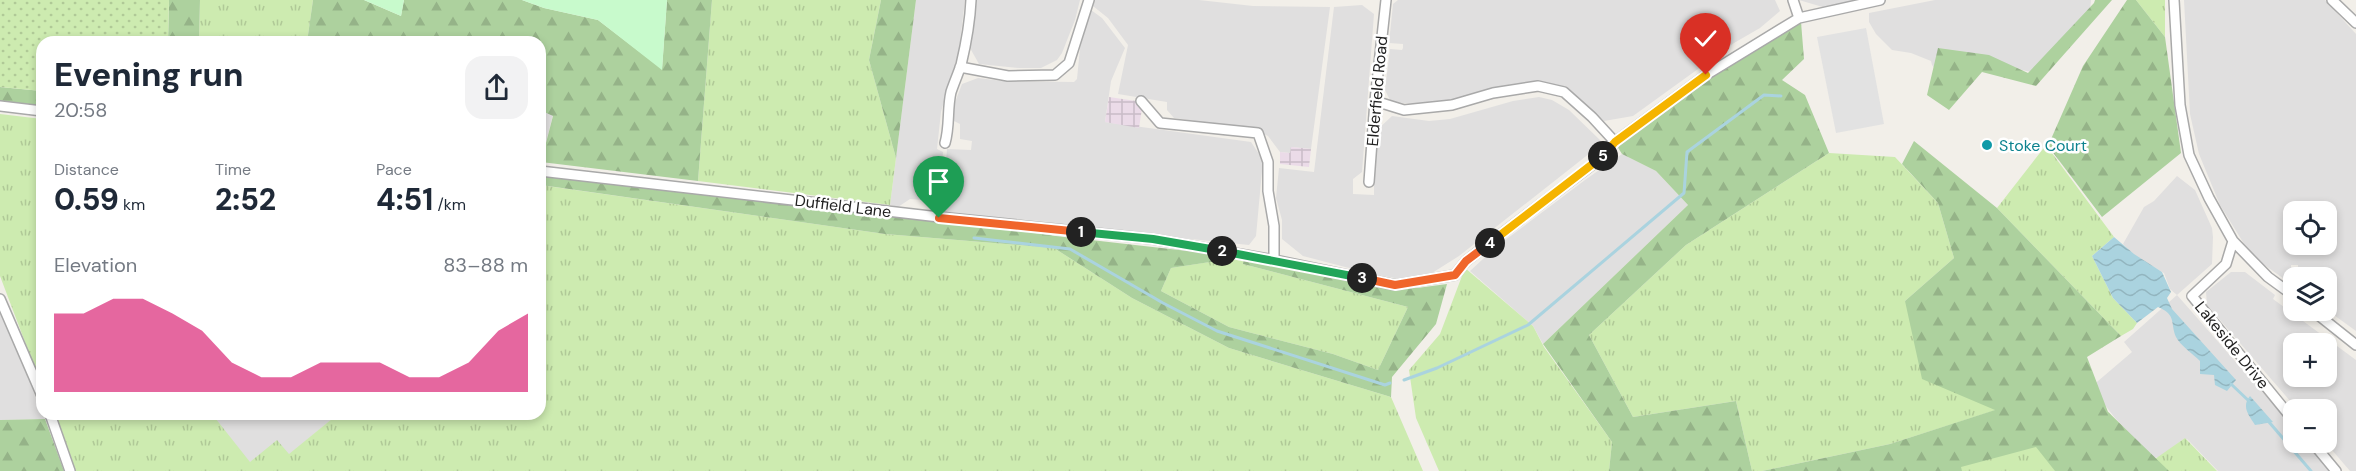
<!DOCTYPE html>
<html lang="en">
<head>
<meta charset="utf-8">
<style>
	:root { --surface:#fff; --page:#f2f2f3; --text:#1f2937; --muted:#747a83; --accent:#db2777 }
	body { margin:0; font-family:"DM Sans",sans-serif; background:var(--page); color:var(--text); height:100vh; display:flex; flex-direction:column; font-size:22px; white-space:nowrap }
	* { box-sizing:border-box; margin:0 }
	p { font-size:20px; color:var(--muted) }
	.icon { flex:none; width:33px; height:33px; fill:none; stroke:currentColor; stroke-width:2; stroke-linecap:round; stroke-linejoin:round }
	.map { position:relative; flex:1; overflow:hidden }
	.sheet { position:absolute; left:36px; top:36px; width:510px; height:384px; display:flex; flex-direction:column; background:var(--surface); border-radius:18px; box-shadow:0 3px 9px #0003 }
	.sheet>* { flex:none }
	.buttons { position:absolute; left:2283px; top:201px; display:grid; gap:12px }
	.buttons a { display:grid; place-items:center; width:54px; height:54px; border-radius:12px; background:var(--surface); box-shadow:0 3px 9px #0003; font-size:30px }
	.pin { position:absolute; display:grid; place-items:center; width:51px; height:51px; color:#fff; margin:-62px -26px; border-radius:50% 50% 50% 0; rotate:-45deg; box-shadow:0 0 6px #0007 }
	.pin .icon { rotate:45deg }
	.km { position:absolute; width:30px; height:30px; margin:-15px; border-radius:50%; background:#222; color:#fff; font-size:16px; line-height:30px; text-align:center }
	.round { display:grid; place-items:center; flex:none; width:63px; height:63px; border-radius:18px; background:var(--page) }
	.headline { display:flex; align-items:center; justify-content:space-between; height:102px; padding:0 18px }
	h1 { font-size:33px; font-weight:800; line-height:45px }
	.stats { display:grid; grid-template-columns:repeat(3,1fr); gap:9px; height:102px; padding:6px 18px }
	.stats div { display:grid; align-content:center }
	.stats b { font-size:30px; font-weight:800 }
	.stats small { font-size:16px; font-weight:400 }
	.stats p { font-size:16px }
	.chart { height:168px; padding:12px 18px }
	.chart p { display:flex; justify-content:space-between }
	.chart svg { width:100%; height:108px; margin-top:6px; fill:var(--accent); opacity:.7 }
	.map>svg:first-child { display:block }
	.residential { fill:#e0dfdf; fill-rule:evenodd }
	.industrial { fill:url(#industrial-grid) }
	.grass { fill:url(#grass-tufts) }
	.forest { fill:url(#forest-firs) }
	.park { fill:#c8facc }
	.garden { fill:url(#garden-dots) }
	.parking { fill:#e2e2e2 }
	.water { fill:url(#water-waves) }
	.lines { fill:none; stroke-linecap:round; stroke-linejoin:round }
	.stream { stroke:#aad3df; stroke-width:3 }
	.minor-casing { stroke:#a9a9a9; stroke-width:12 }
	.minor { stroke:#fff; stroke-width:9 }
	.split-1-casing { stroke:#fff; stroke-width:12 }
	.split-2-casing { stroke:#fff; stroke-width:12 }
	.split-3-casing { stroke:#fff; stroke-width:12 }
	.split-4-casing { stroke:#fff; stroke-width:12 }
	.split-5-casing { stroke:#fff; stroke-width:12 }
	.split-6-casing { stroke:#fff; stroke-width:12 }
	.split-1 { stroke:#f0652b; stroke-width:8 }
	.split-2 { stroke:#22a559; stroke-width:8 }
	.split-3 { stroke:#22a559; stroke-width:8 }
	.split-4 { stroke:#f0652b; stroke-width:8 }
	.split-5 { stroke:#f5b400; stroke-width:8 }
	.split-6 { stroke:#f5b400; stroke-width:8 }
	.culture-dot { fill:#0f9aa8; stroke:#fff; stroke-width:2 }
	.labels { text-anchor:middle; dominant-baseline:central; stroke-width:5; stroke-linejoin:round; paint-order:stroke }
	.street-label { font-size:16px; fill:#222; stroke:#fff }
	.culture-label { font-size:16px; fill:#0d838f; stroke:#fff; text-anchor:start }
</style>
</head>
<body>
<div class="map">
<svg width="2356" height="471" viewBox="0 0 2356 471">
	<defs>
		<pattern id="industrial-grid" width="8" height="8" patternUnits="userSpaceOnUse" patternTransform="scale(1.5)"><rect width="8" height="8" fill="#ebdbe8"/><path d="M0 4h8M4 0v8" fill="none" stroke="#c9bcc7"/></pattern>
		<pattern id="grass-tufts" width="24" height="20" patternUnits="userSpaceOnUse" patternTransform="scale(1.5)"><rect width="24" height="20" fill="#cdebb0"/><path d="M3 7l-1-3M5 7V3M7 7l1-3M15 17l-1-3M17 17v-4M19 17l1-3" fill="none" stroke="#b0c997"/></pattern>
		<pattern id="forest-firs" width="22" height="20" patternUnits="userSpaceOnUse" patternTransform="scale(1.5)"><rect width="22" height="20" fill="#add19e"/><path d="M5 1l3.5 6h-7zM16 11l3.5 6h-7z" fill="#95b388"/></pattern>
		<pattern id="garden-dots" width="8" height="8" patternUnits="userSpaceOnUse" patternTransform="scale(1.5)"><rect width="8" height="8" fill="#cdebb0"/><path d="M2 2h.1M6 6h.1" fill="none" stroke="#b0c997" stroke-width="1.8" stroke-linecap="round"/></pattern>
		<pattern id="water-waves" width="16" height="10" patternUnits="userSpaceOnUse" patternTransform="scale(1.5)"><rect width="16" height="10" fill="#aad3df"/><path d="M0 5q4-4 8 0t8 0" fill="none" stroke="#92b5bf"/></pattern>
	</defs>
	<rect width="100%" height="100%" fill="#f2efe9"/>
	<path class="residential" d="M916,0H965L959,50L941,112L937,149L943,152L938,204H927L922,200L910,199L898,207L890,205Z
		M976,0H1080L1075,20L1062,53L1057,60L1041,68H1019L979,64L970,48Z
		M1095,0H1199L1253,6L1330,7L1311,149L1292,147L1290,153L1280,152L1268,136L1253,129L1174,118L1167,110V102L1118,94L1128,45L1108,18L1093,6Z
		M1398,0H1775L1780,11L1760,28L1734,43L1633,116L1604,121L1570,90L1548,83L1512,84L1441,106L1391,102L1385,90L1390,49L1402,50L1403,48V44L1389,43L1393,4Z
		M1799,0H1861L1826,8Z
		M1935,0H2091L2089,22L2041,74L2008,67L1939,74L1932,65L1931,61L1911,53L1892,50L1876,34L1869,22V13Z
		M2184,0H2325L2356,34V331L2327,310L2326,278L2298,277V265H2291V284L2259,261L2246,247L2220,205L2199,154L2190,114ZM2294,212H2326V244H2294Z
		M1362,5L1374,14L1362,172L1353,179V194L1374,195V181L1368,176L1375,132L1392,116L1429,121L1450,119L1513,101L1539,97L1552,100L1569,110L1601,141L1590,153L1459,256L1432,273L1409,278L1400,279L1372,274L1303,256L1282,239V220L1276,198L1279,168L1314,172L1334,7Z
		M1091,10L1102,18L1125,48L1111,81L1105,122L1251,142L1263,160L1256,236L1249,245L1103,230L1040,221L942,213L947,149L971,150L972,141L960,139V124L952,120L954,105L962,84L978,78L1003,81L1074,82L1077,79L1080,48Z
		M540,110L553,115L541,162H540Z
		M1622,154L1656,171L1688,205L1543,344L1533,326L1470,271L1496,247L1585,180Z
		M2177,176L2195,190L2212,228L2213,237L2212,264L2177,295L2293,427L2294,442L2307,443L2331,471H2218L2187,439L2182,440L2161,457L2152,458L2115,418L2091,387L2132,352L2124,342L2177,295L2170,289L2164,273L2133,255L2123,244L2144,207L2154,201Z
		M2231,272H2245L2275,295L2273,299L2356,360V471H2350L2326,443V410L2297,409L2207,305L2206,292ZM2294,344H2326V376H2294Z
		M0,304L42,414L45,419L0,420Z
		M338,414L289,455L249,463L211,415Z"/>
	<path class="industrial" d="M1109,97L1143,102L1139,128L1105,122Z
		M1291,147L1311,149L1309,167L1280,164V152L1290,153Z"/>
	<path class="grass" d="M200,0H313L307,42H199Z
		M712,0H881L869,60L896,158L890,205L698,181Z
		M2136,0H2165V37Z
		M0,114L42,119V387L0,276Z
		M2046,145L2114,237L2092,256L2113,298L2137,323L2133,329L2121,336L1997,208Z
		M1829,153L1895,157L1938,203L1954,258L1905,301L1996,410L1890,444L1762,471H1752L1736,401L1633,417L1589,335L1686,245Z
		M540,185L885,234L1054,248L1132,298L1229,348L1391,397L1423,471H74L52,414H212L250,462L277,440L289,454L338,414H540Z
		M1223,255L1244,257L1243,264L1408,307L1378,370L1333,354L1229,327L1161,291L1171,268L1222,260Z
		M1465,268L1533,326L1544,347L1612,442L1609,471H1439L1416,418L1409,370L1440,334Z
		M2108,412L2155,459L2185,438L2217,471H1918Z"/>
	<path class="forest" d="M169,0H200L199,42H168Z
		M313,0H364L401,16L404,0H522L544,8L598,20L662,69L667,0H712L698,181L541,162L553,116L540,110V42H307Z
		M881,0H916L896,158L869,60Z
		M2095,0H2112L2036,86L1982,72L1949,110L1927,95L1938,48L1989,55L2028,73L2094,3Z
		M2127,0H2136L2165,37L2181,153L2102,217L2048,146L2083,66Z
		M1801,22L1804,59L1782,80L1805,95L1829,153L1686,245L1589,335L1633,417L1736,401L1752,471H1609L1612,442L1543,344L1688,205L1656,171L1622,154L1617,146L1707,78Z
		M0,87L42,91V106L0,101Z
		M1914,141L1997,208L2121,336L2087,357L2108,412L2169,471H2055L2036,447L1961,467L1962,471H1762L1890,444L1995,410L1922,379L1905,301L1954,258L1938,203L1902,164Z
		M540,175L681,192L902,214L1056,236L1223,255V260L1171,268L1161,291L1229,327L1333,354L1378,370L1408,307L1243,264L1244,257L1379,288H1417L1447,284L1436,324L1392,377L1391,397L1229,348L1132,298L1054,248L885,234L555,187L540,185Z
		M45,419L64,471H0V420Z"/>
	<path class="park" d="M364,0H404L401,16Z
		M522,0H667L662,70L598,20L544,8Z"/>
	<path class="garden" d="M0,0H169L168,42H42V91L0,87Z"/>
	<path class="parking" d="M1866,28L1884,124L1836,133L1817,37Z"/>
	<path class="water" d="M2114,237L2134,254L2162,272L2171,292L2167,298L2172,309L2236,380L2227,391L2215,385L2214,375L2200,374V361C2193,354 2180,345 2176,337C2170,323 2177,315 2158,307L2137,323L2113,298L2092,256Z
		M2250,396L2273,422L2255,425C2249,415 2241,407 2250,396Z"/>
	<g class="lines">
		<path class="stream" d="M974,238L1070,249L1163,303L1217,331L1385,385L1390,383
			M1404,380L1437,368L1528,325L1684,193L1687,152L1764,95L1781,96
			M2231,384L2250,402
			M2269,422L2311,471"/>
		<defs>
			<path id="minor" d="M1793,0L1799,18
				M2174,0L2180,105L2189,155L2209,198L2233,241L2268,277L2294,296
				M2332,0L2356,23
				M960,67L1008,76L1055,75L1069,63L1089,0
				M1141,101L1160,123L1258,133L1268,162V191L1274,226V260
				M1375,101L1404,110L1452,105L1493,93L1538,86L1564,92L1592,117L1615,142
				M0,106L42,111
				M945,143C950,126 947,109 951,92C954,83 958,74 961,65C966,44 970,22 971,0
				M540,171L939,217L1153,239L1274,260L1395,285L1455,275L1466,261L1601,158L1615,142L1706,75L1799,18L1880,0
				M1369,182L1375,101L1386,0
				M2233,241L2226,264L2192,296L2294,421
				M0,299L42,396
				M2312,310L2356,345
				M50,414L70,471
				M2312,442L2336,471"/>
		</defs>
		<use href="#minor" class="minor-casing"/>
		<use href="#minor" class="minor"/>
	</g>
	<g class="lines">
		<defs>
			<path id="split-1" d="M939,218L1081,232"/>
			<path id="split-2" d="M1081,232L1153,239L1222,251"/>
			<path id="split-3" d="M1222,251L1362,278"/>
			<path id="split-4" d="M1362,278L1395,285L1455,275L1466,261L1490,243"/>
			<path id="split-5" d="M1490,243L1603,156"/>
			<path id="split-6" d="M1603,156L1615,142L1706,75"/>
		</defs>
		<use href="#split-1" class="split-1-casing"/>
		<use href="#split-2" class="split-2-casing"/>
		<use href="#split-3" class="split-3-casing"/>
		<use href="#split-4" class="split-4-casing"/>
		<use href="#split-5" class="split-5-casing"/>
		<use href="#split-6" class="split-6-casing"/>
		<use href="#split-1" class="split-1"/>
		<use href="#split-2" class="split-2"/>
		<use href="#split-3" class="split-3"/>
		<use href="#split-4" class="split-4"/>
		<use href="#split-5" class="split-5"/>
		<use href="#split-6" class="split-6"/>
	</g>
	<circle class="culture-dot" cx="1987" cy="145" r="6"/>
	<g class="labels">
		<g class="street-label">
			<text transform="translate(1377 91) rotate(-85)">Elderfield Road</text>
			<text transform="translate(843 206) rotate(7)">Duffield Lane</text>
			<text transform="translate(2232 345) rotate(51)">Lakeside Drive</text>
		</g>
		<g class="culture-label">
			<text x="1999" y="145">Stoke Court</text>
		</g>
	</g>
</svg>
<div class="buttons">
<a><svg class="icon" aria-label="locate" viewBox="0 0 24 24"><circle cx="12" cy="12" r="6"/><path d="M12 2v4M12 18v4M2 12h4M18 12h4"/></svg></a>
<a><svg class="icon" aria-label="layers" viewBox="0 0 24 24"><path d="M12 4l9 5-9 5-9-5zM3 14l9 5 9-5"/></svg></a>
<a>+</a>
<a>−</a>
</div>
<div class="pin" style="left:939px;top:218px;background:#1e9e55"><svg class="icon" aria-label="arrive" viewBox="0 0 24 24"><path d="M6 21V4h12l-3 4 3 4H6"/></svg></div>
<div class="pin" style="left:1706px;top:75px;background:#d93025"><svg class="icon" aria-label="check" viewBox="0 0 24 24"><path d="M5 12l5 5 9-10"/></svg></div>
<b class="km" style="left:1081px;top:232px">1</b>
<b class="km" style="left:1222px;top:251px">2</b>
<b class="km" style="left:1362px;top:278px">3</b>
<b class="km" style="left:1490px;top:243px">4</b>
<b class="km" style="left:1603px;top:156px">5</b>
<section class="sheet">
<div class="headline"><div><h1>Evening run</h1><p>20:58</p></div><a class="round"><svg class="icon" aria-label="share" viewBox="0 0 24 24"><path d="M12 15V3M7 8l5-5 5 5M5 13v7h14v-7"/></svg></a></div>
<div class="stats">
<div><p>Distance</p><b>0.59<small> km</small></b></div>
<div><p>Time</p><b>2:52</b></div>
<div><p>Pace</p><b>4:51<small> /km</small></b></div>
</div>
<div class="chart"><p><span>Elevation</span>83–88 m</p>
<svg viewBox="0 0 160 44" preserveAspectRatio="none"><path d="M0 44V12L10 12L20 6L30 6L40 12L50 19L60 32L70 38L80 38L90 32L100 32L110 32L120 38L130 38L140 32L150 19L160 12V44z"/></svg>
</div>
</section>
</div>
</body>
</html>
